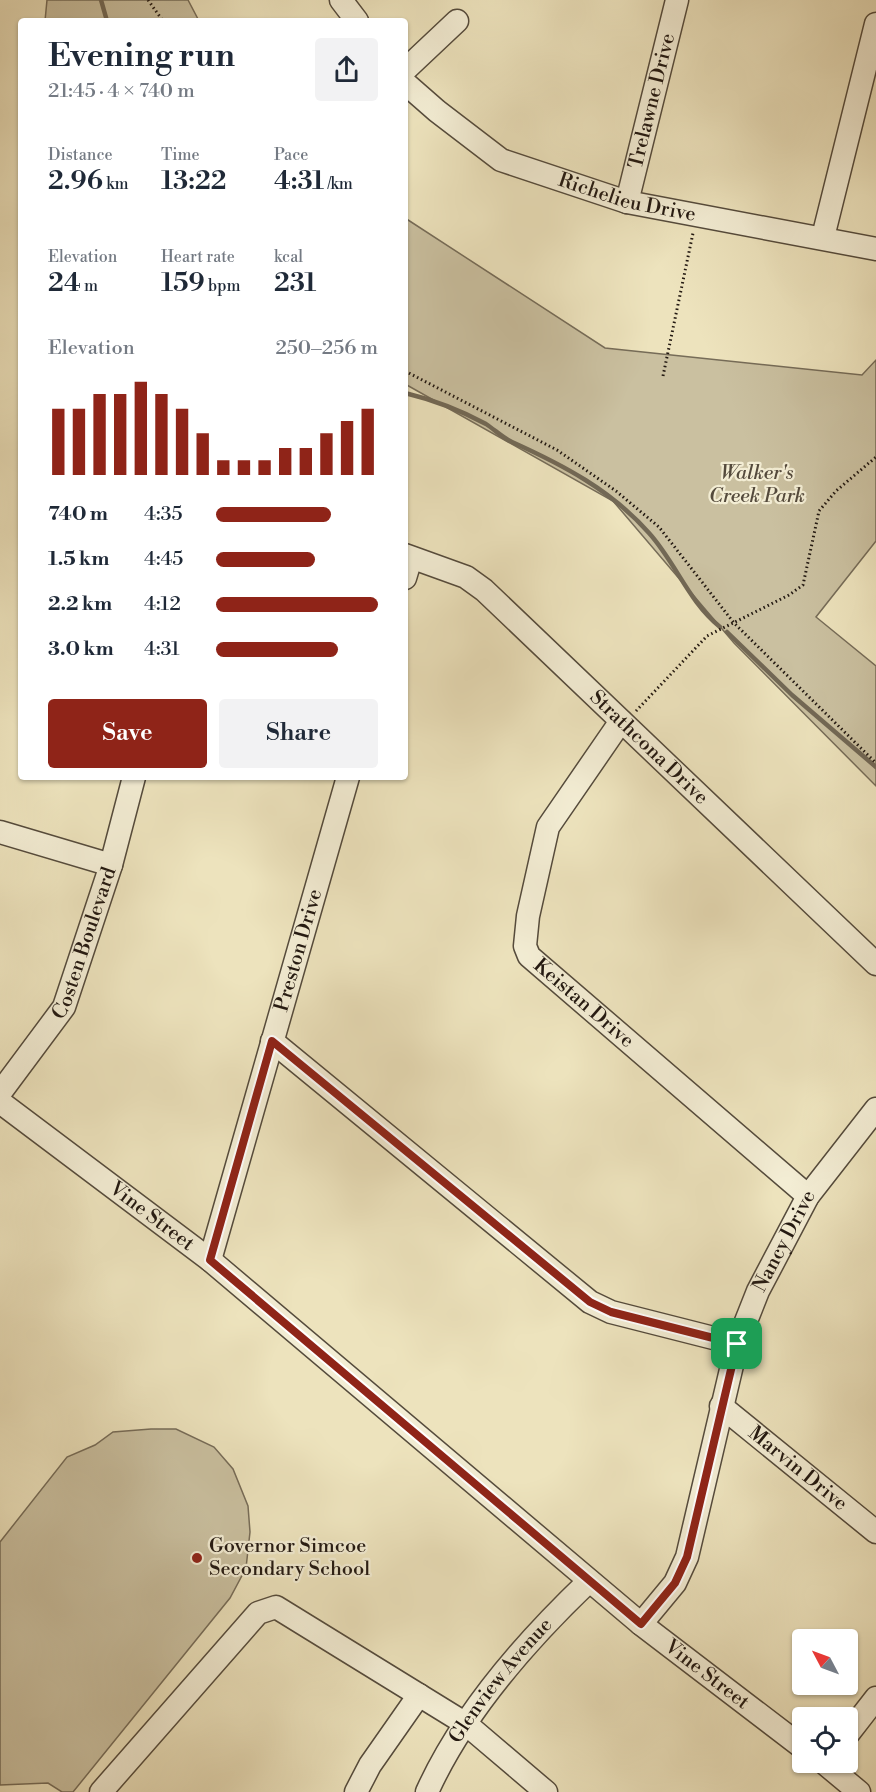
<!DOCTYPE html>
<html lang="en">
<head>
<meta charset="utf-8">
<style>
	:root { --surface:#fff; --page:#f2f2f3; --text:#1f2937; --muted:#747a83; --accent:#8f2418 }
	body { margin:0; font-family:"Libre Bodoni",serif; background:var(--page); color:var(--text); height:100vh; display:flex; flex-direction:column; font-size:22px; white-space:nowrap }
	* { box-sizing:border-box; margin:0 }
	p { font-size:20px; color:var(--muted) }
	.icon { flex:none; width:33px; height:33px; fill:none; stroke:currentColor; stroke-width:2; stroke-linecap:round; stroke-linejoin:round }
	.map { position:relative; flex:1; overflow:hidden }
	.drawer { position:absolute; left:18px; top:18px; width:390px; height:762px; display:flex; flex-direction:column; background:var(--surface); border-radius:6px; box-shadow:0 2px 4px #0004 }
	.drawer>* { flex:none }
	.needle { width:39px; rotate:311deg }
	.buttons { position:absolute; left:792px; top:1629px; display:grid; gap:12px }
	.buttons a { display:grid; place-items:center; width:66px; height:66px; border-radius:6px; background:var(--surface); box-shadow:0 2px 4px #0004; font-size:30px }
	.pin { position:absolute; display:grid; place-items:center; width:51px; height:51px; color:#fff; margin:-26px; border-radius:12px; box-shadow:0 3px 9px #0006 }
	.round { display:grid; place-items:center; flex:none; width:63px; height:63px; border-radius:6px; background:var(--page) }
	.overview { display:flex; align-items:center; justify-content:space-between; height:102px; padding:0 30px }
	h1 { font-size:33px; font-weight:600; line-height:45px }
	.figures { display:grid; grid-template-columns:repeat(3,1fr); gap:9px; height:102px; padding:6px 30px }
	.figures div { display:grid; align-content:center }
	.figures b { font-size:26px; font-weight:600 }
	.figures small { font-size:16px; font-weight:400 }
	.figures p { font-size:16px }
	.chart { height:168px; padding:12px 30px }
	.chart p { display:flex; justify-content:space-between }
	.chart svg { width:100%; height:108px; margin-top:6px; stroke:var(--accent); stroke-width:6 }
	.cta { display:flex; gap:12px; margin-top:auto; padding:12px 30px }
	.cta a { flex:1; height:69px; border-radius:6px; background:var(--accent); color:#fff; font-size:24px; font-weight:600; line-height:69px; text-align:center }
	.cta a+a { background:var(--page); color:var(--text) }
	ul { padding:0 30px; list-style:none; font-size:20px }
	li { display:grid; grid-template-columns:96px 72px 1fr; align-items:center; height:45px }
	li i { height:15px; border-radius:8px; background:var(--accent) }
	.map>svg:first-child { display:block }
	.green { fill:#cac0a0; stroke:#766c58; stroke-width:1.5 }
	.lines { fill:none; stroke-linecap:round; stroke-linejoin:round }
	.stream { stroke:#726855; stroke-width:4.5 }
	.minor-casing { stroke:#554b3c; stroke-width:25 }
	.path { stroke:#221811; stroke-width:3; stroke-dasharray:1.5 3; stroke-linecap:butt }
	.minor { stroke:#f3edd4; stroke-width:22 }
	.route-casing { stroke:#fff; stroke-width:12 }
	.route { stroke:#8f2418; stroke-width:8 }
	.poi-dot { fill:#8f2418; stroke:#f3edd4; stroke-width:2 }
	.labels { text-anchor:middle; dominant-baseline:central; stroke-width:4.5; stroke-linejoin:round; paint-order:stroke }
	.street-label { font-size:20px; fill:#221811; stroke:#f3edd4 }
	.park-label { font-size:20px; font-style:italic; fill:#544a3c; stroke:#f3edd4 }
	.poi-label { font-size:20px; fill:#221811; stroke:#f3edd4; text-anchor:start }
</style>
</head>
<body>
<div class="map">
<svg width="876" height="1792" viewBox="0 0 876 1792">
	<rect width="100%" height="100%" fill="#ede3bd"/>
	<filter id="stains"><feTurbulence type="fractalNoise" baseFrequency=".00333" numOctaves="4"/><feColorMatrix values="0 0 0 0 .2 0 0 0 0 .09 0 0 0 0 .02 0 0 0 .5 -.17"/></filter>
	<radialGradient id="worn" r=".72"><stop offset=".6" stop-color="#630" stop-opacity="0"/><stop offset="1" stop-color="#630" stop-opacity=".3"/></radialGradient>
	<path class="green" d="M47,0H188L199,21H45Z
		M405,218L605,348L862,375L876,360V541L816,617L876,666V786L734,643L613,501L405,384Z
		M151,1429H176L214,1447L233,1469L248,1506L250,1532L246,1568L230,1598L73,1792H62L48,1783L0,1785V1542L67,1457L95,1445L113,1432Z"/>
	<g class="lines">
		<path class="stream" d="M101,0L107,21
			M405,393C434,400 460,410 486,424C495,430 503,438 512,442C563,465 611,490 649,533C676,563 688,601 720,627
			M727,632L792,695L876,767"/>
		<defs>
			<g id="minor">
				<path d="M341,0L357,21"/>
				<path d="M405,70L457,21"/>
				<path id="s1" d="M405,83L437,111L501,160L627,202L876,249"/>
				<path id="s2" d="M627,202L677,0"/>
				<path d="M823,237L876,24"/>
				<path id="s3" d="M405,555L466,577L484,590L876,964"/>
				<path d="M405,578L411,558"/>
				<path id="s4" d="M621,721L548,827L528,916L525,946L529,956L808,1196"/>
				<path d="M0,832L111,865"/>
				<path d="M272,1041L590,1302L611,1312L737,1344"/>
				<path id="s5" d="M0,1093L64,1007L111,865L134,777"/>
				<path id="s6" d="M0,1102L210,1260L641,1624L802,1747"/>
				<path id="s7" d="M210,1260L348,777"/>
				<path id="s8" d="M721,1406L876,1532"/>
				<path id="s9" d="M641,1624L675,1583L687,1557L737,1344L758,1291L808,1196L876,1109"/>
				<path d="M848,1734L876,1698"/>
				<path d="M823,1762L859,1792"/>
				<path d="M101,1792L258,1613L276,1607L466,1724L546,1792"/>
				<path d="M356,1792L370,1765L419,1695"/>
				<path id="s10" d="M427,1792C463,1712 526,1641 589,1581"/>
			</g>
		</defs>
		<use href="#minor" class="minor-casing"/>
		<path class="path" d="M148,0L163,21
			M405,371L557,450L616,491L659,527L734,623L876,763
			M663,376L693,233
			M636,711L707,636L789,595L803,585L819,511L836,491L876,457"/>
		<use href="#minor" class="minor"/>
	</g>
	<g class="lines">
		<defs>
			<path id="route" d="M272,1041L590,1302L611,1312L737,1344L687,1557L675,1583L641,1624L210,1260Z"/>
		</defs>
		<use href="#route" class="route-casing"/>
		<use href="#route" class="route"/>
	</g>
	<circle class="poi-dot" cx="197" cy="1558" r="6"/>
	<g class="labels">
		<g class="street-label">
			<text stroke="none"><textPath href="#s2" startOffset="104">Trelawne Drive</textPath></text>
			<text stroke="none"><textPath href="#s1" startOffset="255">Richelieu Drive</textPath></text>
			<text stroke="none"><textPath href="#s3" startOffset="315">Strathcona Drive</textPath></text>
			<text stroke="none"><textPath href="#s5" startOffset="174">Costen Boulevard</textPath></text>
			<text stroke="none"><textPath href="#s7" startOffset="322">Preston Drive</textPath></text>
			<text stroke="none"><textPath href="#s4" startOffset="333">Keistan Drive</textPath></text>
			<text stroke="none"><textPath href="#s6" startOffset="190">Vine Street</textPath></text>
			<text stroke="none"><textPath href="#s9" startOffset="414">Nancy Drive</textPath></text>
			<text stroke="none"><textPath href="#s8" startOffset="99">Marvin Drive</textPath></text>
			<text stroke="none"><textPath href="#s6" startOffset="910">Vine Street</textPath></text>
			<text stroke="none"><textPath href="#s10" startOffset="134">Glenview Avenue</textPath></text>
		</g>
		<g class="park-label">
			<text x="757" y="473">Walker's<tspan x="757" dy="23">Creek Park</tspan></text>
		</g>
		<g class="poi-label">
			<text x="209" y="1546">Governor Simcoe<tspan x="209" dy="23">Secondary School</tspan></text>
		</g>
	</g>
	<rect width="100%" height="100%" filter="url(#stains)"/>
	<rect width="100%" height="100%" fill="url(#worn)"/>
</svg>
<div class="buttons">
<a><svg class="needle" viewBox="-14 -14 28 28"><path d="M0-13l5 13h-10z" fill="#e53935"/><path d="M0 13l5-13h-10z" fill="#747a83"/></svg></a>
<a><svg class="icon" aria-label="locate" viewBox="0 0 24 24"><circle cx="12" cy="12" r="6"/><path d="M12 2v4M12 18v4M2 12h4M18 12h4"/></svg></a>
</div>
<div class="pin" style="left:737px;top:1344px;background:#1e9e55"><svg class="icon" aria-label="arrive" viewBox="0 0 24 24"><path d="M6 21V4h12l-3 4 3 4H6"/></svg></div>
<section class="drawer">
<div class="overview"><div><h1>Evening run</h1><p>21:45 · 4 × 740 m</p></div><a class="round"><svg class="icon" aria-label="share" viewBox="0 0 24 24"><path d="M12 15V3M7 8l5-5 5 5M5 13v7h14v-7"/></svg></a></div>
<div class="figures">
<div><p>Distance</p><b>2.96<small> km</small></b></div>
<div><p>Time</p><b>13:22</b></div>
<div><p>Pace</p><b>4:31<small> /km</small></b></div>
</div>
<div class="figures">
<div><p>Elevation</p><b>24<small> m</small></b></div>
<div><p>Heart rate</p><b>159<small> bpm</small></b></div>
<div><p>kcal</p><b>231</b></div>
</div>
<div class="chart"><p><span>Elevation</span>250–256 m</p>
<svg viewBox="0 0 160 44" preserveAspectRatio="none"><path d="M5 44V17M15 44V17M25 44V11M35 44V11M45 44V6M55 44V11M65 44V17M75 44V27M85 44V38M95 44V38M105 44V38M115 44V33M125 44V33M135 44V27M145 44V22M155 44V17"/></svg>
</div>
<ul>
<li><b>740 m</b>4:35<i style="width:71%"></i></li>
<li><b>1.5 km</b>4:45<i style="width:61%"></i></li>
<li><b>2.2 km</b>4:12<i style="width:100%"></i></li>
<li><b>3.0 km</b>4:31<i style="width:75%"></i></li>
</ul>
<div class="cta"><a>Save</a><a>Share</a></div>
</section>
</div>
</body>
</html>
